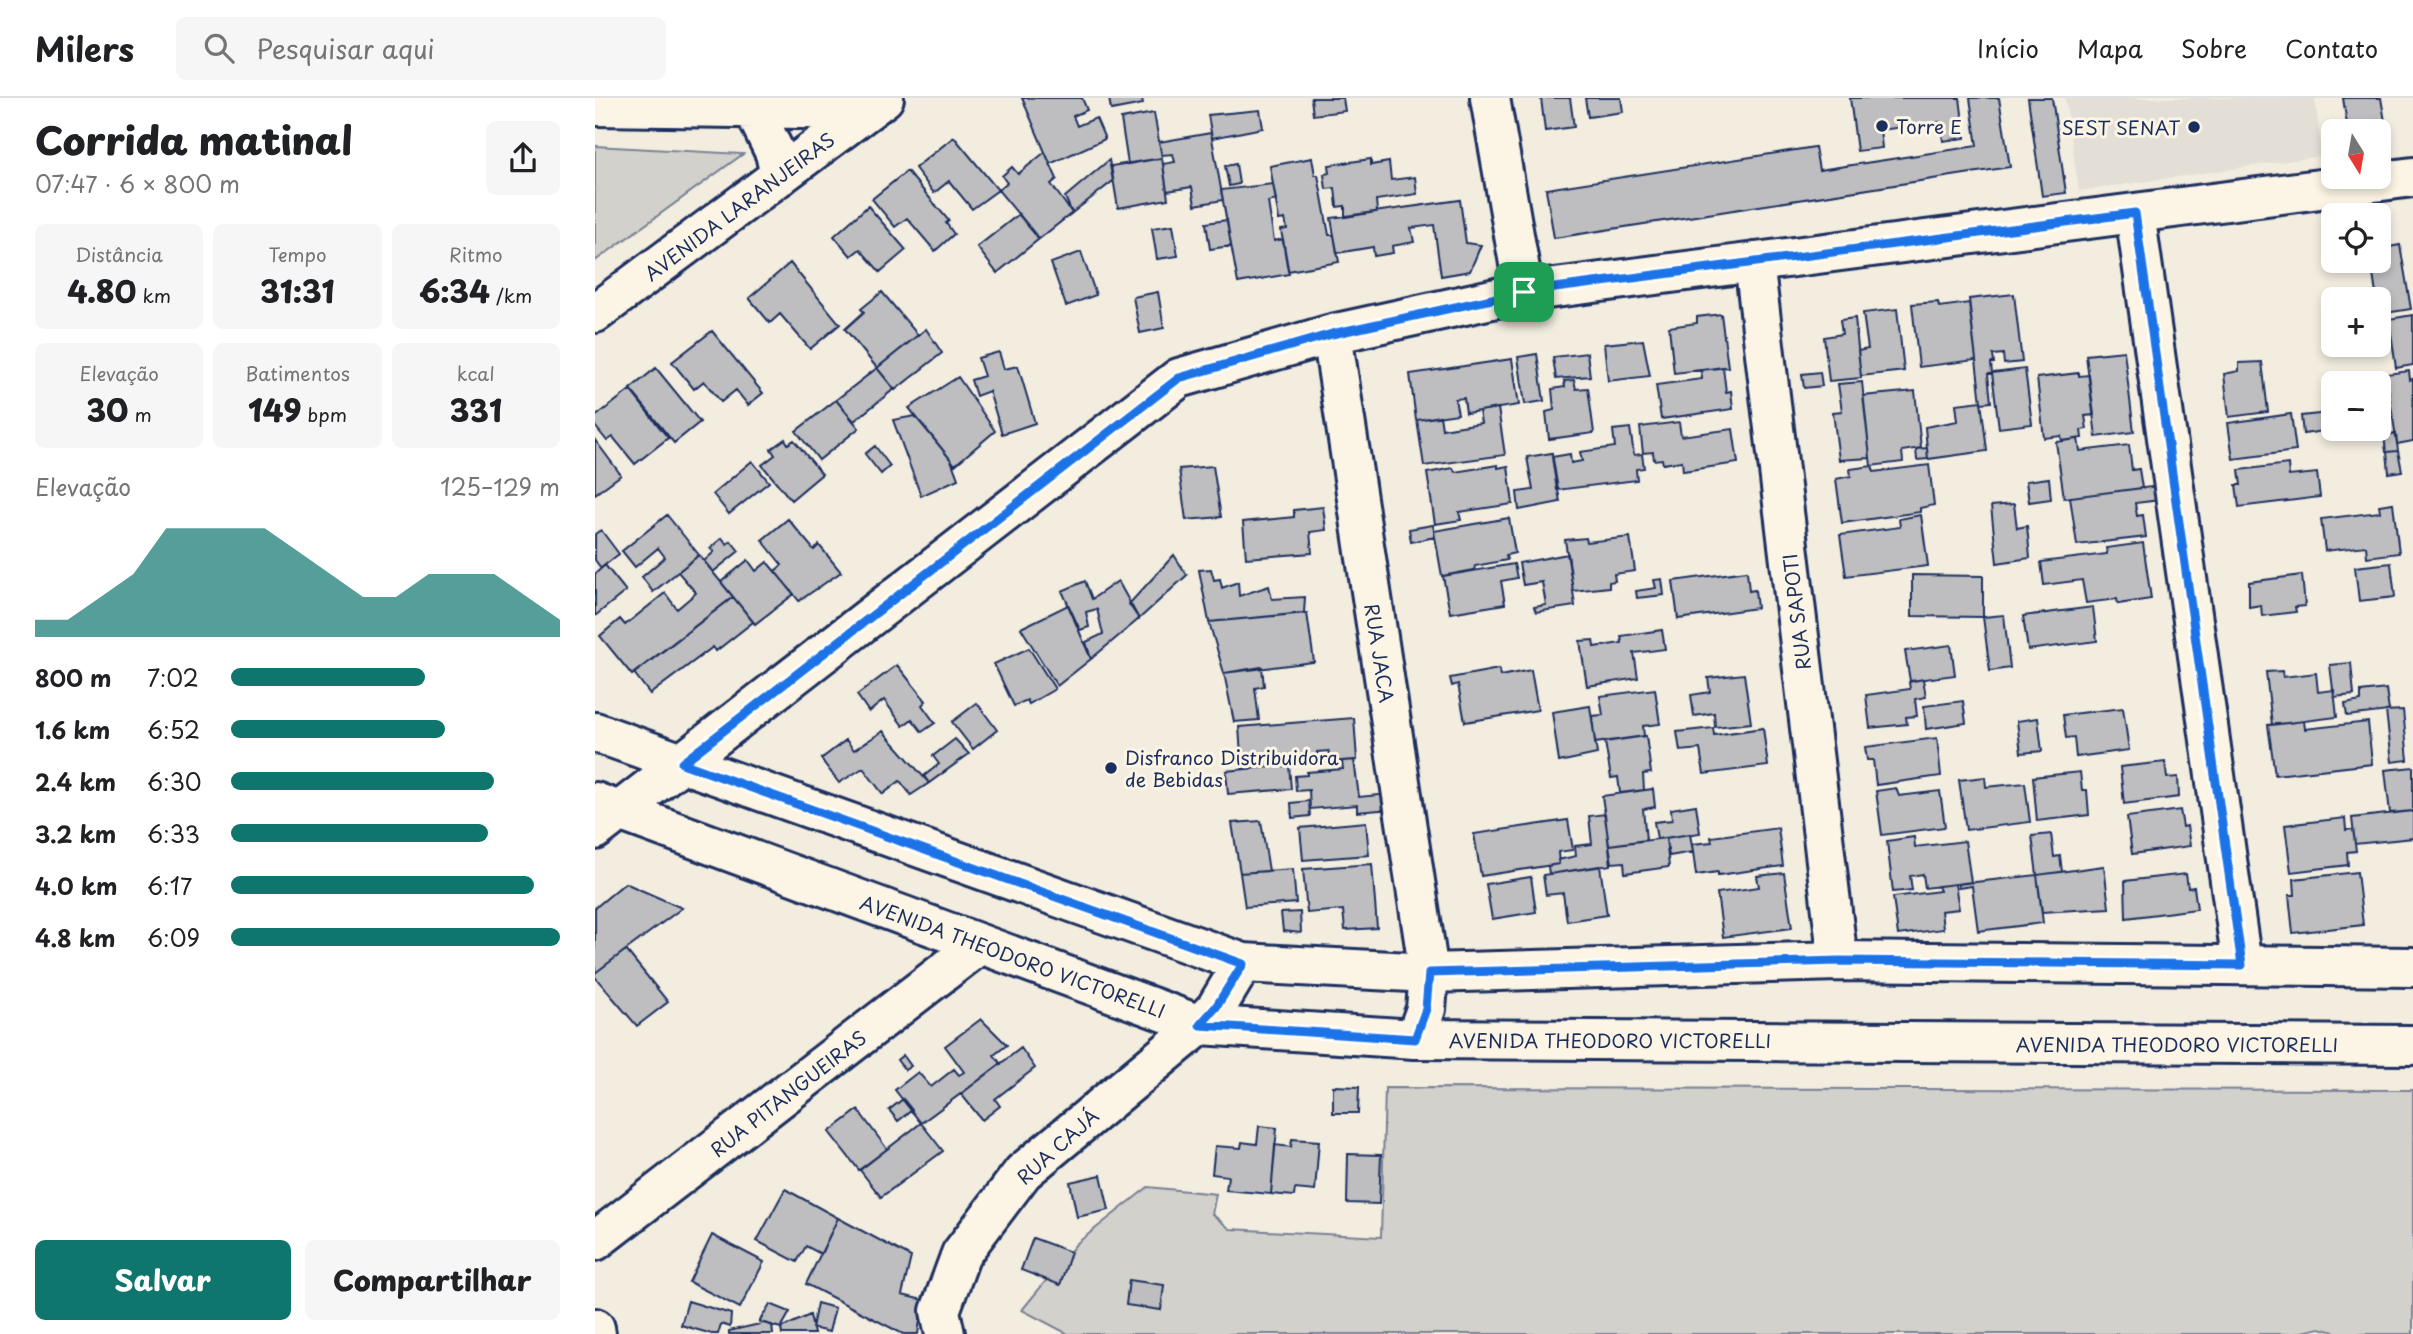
<!DOCTYPE html>
<html lang="pt">
<head>
<meta charset="utf-8">
<style>
	:root { --surface:#fff; --page:#f6f6f6; --text:#202124; --muted:#757577; --line:#e0e0e0; --accent:#0f766e }
	body { margin:0; font-family:"Playpen Sans",sans-serif; background:var(--page); color:var(--text); height:100vh; display:flex; flex-direction:column; font-size:26px; white-space:nowrap }
	* { box-sizing:border-box; margin:0 }
	p { font-size:23px; color:var(--muted) }
	.icon { flex:none; width:38px; height:38px; fill:none; stroke:currentColor; stroke-width:2; stroke-linecap:round; stroke-linejoin:round }
	.map { position:relative; flex:1; overflow:hidden }
	.panel { display:flex; flex-direction:column; background:var(--surface); width:595px }
	.panel>* { flex:none }
	.needle { width:46px; rotate:169deg }
	.controls { position:absolute; left:1726px; top:21px; display:grid; gap:14px }
	.controls a { display:grid; place-items:center; width:70px; height:70px; border-radius:10px; background:var(--surface); box-shadow:0 4px 10px #0003; font-size:35px }
	.pin { position:absolute; display:grid; place-items:center; width:60px; height:60px; color:#fff; margin:-30px; border-radius:14px; box-shadow:0 4px 10px #0006 }
	.round { display:grid; place-items:center; flex:none; width:74px; height:74px; border-radius:10px; background:var(--page) }
	.head { display:flex; align-items:center; justify-content:space-between; height:119px; padding:0 35px }
	h1 { font-size:38px; font-weight:800; line-height:52px }
	.metrics { display:grid; grid-template-columns:repeat(3,1fr); gap:10px; height:119px; padding:7px 35px }
	.metrics div { display:grid; align-content:center; border-radius:10px; background:var(--page); text-align:center }
	.metrics b { font-size:30px; font-weight:800 }
	.metrics small { font-size:19px; font-weight:400 }
	.metrics p { font-size:19px }
	.chart { height:196px; padding:14px 35px }
	.chart p { display:flex; justify-content:space-between }
	.chart svg { width:100%; height:126px; margin-top:7px; fill:var(--accent); opacity:.7 }
	.button { display:flex; gap:14px; margin-top:auto; padding:14px 35px }
	.button a { flex:1; height:80px; border-radius:10px; background:var(--accent); color:#fff; font-size:28px; font-weight:800; line-height:80px; text-align:center }
	.button a+a { background:var(--page); color:var(--text) }
	ul { padding:0 35px; list-style:none; font-size:23px }
	li { display:grid; grid-template-columns:112px 84px 1fr; align-items:center; height:52px }
	li i { height:18px; border-radius:9px; background:var(--accent) }
	header { display:flex; align-items:center; gap:42px; box-sizing:border-box; height:98px; padding:0 35px; background:var(--surface); border-bottom:2px solid var(--line) }
	header strong { font-size:33px }
	nav { display:flex; gap:38px; margin-inline-start:auto; font-size:24px }
	.search { width:490px; height:63px; background:var(--page); display:flex; align-items:center; gap:18px; box-sizing:border-box; padding:0 24px; border-radius:10px; color:var(--muted); font-size:26px }
	main { display:flex; flex:1; min-height:0 }
	.map>svg:first-child { display:block }
	.built { fill:#e3dfd6 }
	.green { fill:#d3d1cc; stroke:#778095; stroke-width:2 }
	.building { fill:#bebec0; stroke:#1b2f5e; stroke-width:2 }
	.lines { fill:none; stroke-linecap:round; stroke-linejoin:round }
	.street-casing { stroke:#1b2f5e; stroke-width:44 }
	.primary-casing { stroke:#1b2f5e; stroke-width:44 }
	.street { stroke:#fcf5e5; stroke-width:38 }
	.primary { stroke:#fcf5e5; stroke-width:38 }
	.route-casing { stroke:#fff; stroke-width:14 }
	.route { stroke:#1a73e8; stroke-width:9 }
	.poi-dot { fill:#1b2f5e; stroke:#fcf5e5; stroke-width:2.5 }
	.labels { text-anchor:middle; dominant-baseline:central; stroke-width:6; stroke-linejoin:round; paint-order:stroke }
	.poi-label { font-size:19px; fill:#1b2f5e; stroke:#fcf5e5; text-anchor:start }
	.street-label { font-size:19px; fill:#1b2f5e; stroke:#fcf5e5 }
</style>
</head>
<body>
<header>
<strong>Milers</strong>
<div class="search"><svg class="icon" aria-label="search" viewBox="0 0 24 24"><circle cx="10" cy="10" r="6"/><path d="M15 15l6 6"/></svg>Pesquisar aqui</div>
<nav><a>Início</a><a>Mapa</a><a>Sobre</a><a>Contato</a></nav>
</header>
<main>
<section class="panel">
<div class="head"><div><h1>Corrida matinal</h1><p>07:47 · 6 × 800 m</p></div><a class="round"><svg class="icon" aria-label="share" viewBox="0 0 24 24"><path d="M12 15V3M7 8l5-5 5 5M5 13v7h14v-7"/></svg></a></div>
<div class="metrics">
<div><p>Distância</p><b>4.80<small> km</small></b></div>
<div><p>Tempo</p><b>31:31</b></div>
<div><p>Ritmo</p><b>6:34<small> /km</small></b></div>
</div>
<div class="metrics">
<div><p>Elevação</p><b>30<small> m</small></b></div>
<div><p>Batimentos</p><b>149<small> bpm</small></b></div>
<div><p>kcal</p><b>331</b></div>
</div>
<div class="chart"><p><span>Elevação</span>125–129 m</p>
<svg viewBox="0 0 160 44" preserveAspectRatio="none"><path d="M0 44V38L10 38L20 30L30 22L40 6L50 6L60 6L70 6L80 14L90 22L100 30L110 30L120 22L130 22L140 22L150 30L160 38V44z"/></svg>
</div>
<ul>
<li><b>800 m</b>7:02<i style="width:59%"></i></li>
<li><b>1.6 km</b>6:52<i style="width:65%"></i></li>
<li><b>2.4 km</b>6:30<i style="width:80%"></i></li>
<li><b>3.2 km</b>6:33<i style="width:78%"></i></li>
<li><b>4.0 km</b>6:17<i style="width:92%"></i></li>
<li><b>4.8 km</b>6:09<i style="width:100%"></i></li>
</ul>
<div class="button"><a>Salvar</a><a>Compartilhar</a></div>
</section>
<div class="map">
<svg width="1818" height="1236" viewBox="0 0 1818 1236">
	<rect width="100%" height="100%" fill="#f3ede0"/>
	<filter id="ink" filterUnits="userSpaceOnUse"><feTurbulence type="fractalNoise" baseFrequency=".0143" numOctaves="2"/><feDisplacementMap in="SourceGraphic" scale="14" xChannelSelector="R" yChannelSelector="G"/><feConvolveMatrix kernelMatrix="1 2 1 2 8 2 1 2 1" color-interpolation-filters="sRGB"/></filter>
	<g filter="url(#ink)">
		<path class="built" d="M1470,0H1720L1727,58L1484,93Z"/>
		<path class="green" d="M0,48L148,56L0,163Z
			M790,990L1818,992V1236H1747L1725,1230L1699,1236H473L427,1212L481,1146L553,1089L621,1096L617,1116L635,1131L786,1139Z"/>
		<path class="building" d="M427,0H487L492,12L478,18L482,28L501,20L510,41L455,66Z
			M514,0H547L548,6L516,12Z
			M716,0H748L750,13L718,17Z
			M946,0H975L979,29L950,33Z
			M990,0H1026L1028,14L993,19Z
			M1255,0H1365L1370,40L1348,43L1345,24L1285,32L1287,50L1262,53Z
			M1375,0H1404L1415,69L959,140L951,91L1220,49L1224,72L1382,48Z
			M1433,0H1457L1471,95L1447,98Z
			M1748,0H1786L1793,41L1783,43V33H1753Z
			M665,12L668,30L617,40L613,17Z
			M559,15L567,60L533,66L526,21Z
			M616,35L628,102L600,107L597,89L572,93L568,66L580,64L578,56L567,57L564,44Z
			M359,39L403,92L377,111L354,83L339,95L320,70Z
			M450,54L462,81L456,86L477,115L444,141L403,92L412,85L407,78L417,69L423,76Z
			M567,60L573,101L523,110L516,68Z
			M717,60L720,77H723L734,137H739L744,164L693,173L686,132L692,131L690,121L684,122L675,68Z
			M776,61V67L794,64L796,82L820,79L822,96L781,102L782,114L750,119V108L742,109L740,90L731,91L729,76L735,75L734,67Z
			M514,62L518,83L477,115L470,99Z
			M641,66L644,86L634,88L630,68Z
			M312,73L354,123L351,125L359,136L340,153L312,120L300,129L277,101Z
			M678,86L681,102L673,104L679,143L688,141L694,176L643,185L626,92Z
			M865,102L871,145L886,147L875,173L846,178L839,127L816,130L819,144L797,148L798,155L779,158L778,149L742,155L736,120Z
			M273,108L311,152L285,174L265,151L256,158L239,138Z
			M424,116L444,141L402,175L382,149Z
			M632,122L636,148L615,151L611,125Z
			M578,127L583,158L562,161L557,130Z
			M1805,147L1816,211L1784,216L1776,163H1783V151Z
			M486,154L501,197L471,208L456,165Z
			M195,165L245,226L215,251L185,216L175,225L154,200Z
			M287,194L323,237L282,270L250,231L269,214L266,211Z
			M563,194L569,230L545,235L538,199Z
			M1419,196L1427,264L1409,266L1408,256L1398,257L1399,265H1396L1397,276H1393L1396,304L1386,305L1374,201Z
			M1343,204L1344,209L1374,205L1381,262L1324,269L1317,206Z
			M1302,211L1309,273L1266,278L1263,253L1273,251L1268,215Z
			M1126,216L1133,269L1079,275L1074,229L1102,225V219Z
			M1818,217V267L1801,270L1794,221Z
			M1260,220L1266,280L1234,283L1229,239L1247,236L1245,222Z
			M331,231L347,255L300,292L282,270Z
			M117,233L168,295L153,307L141,292L126,304L109,283L99,291L77,264Z
			M1048,242L1055,278L1013,283L1009,246Z
			M1529,253L1539,334L1501,339L1491,257Z
			M404,254L409,271L423,268L440,325L407,336L394,293L381,298L376,282L389,278L383,260Z
			M992,255L995,278L961,281L958,259Z
			M942,256L949,303L930,306L923,259Z
			M917,261L924,307L871,315L869,300L860,301L863,316L821,322L815,276Z
			M1667,264L1673,314L1634,319L1629,276L1644,273V265Z
			M1128,269L1131,294L1136,293L1138,311L1066,321L1061,287L1107,281L1106,272Z
			M61,270L105,324L79,345L35,291Z
			M282,270L299,291L259,323L241,302Z
			M1430,271L1437,326L1404,330L1397,275Z
			M1814,273L1815,282L1818,281V343L1802,346L1791,276Z
			M1225,274L1227,288L1209,290L1207,276Z
			M1484,275V278L1494,277L1499,317L1490,318L1492,331L1486,332L1487,340L1467,343L1466,338L1449,340L1442,280Z
			M363,279L400,333L360,367L314,310Z
			M979,282L981,291L993,290L999,335L954,341L951,314L959,312L957,291L970,289L969,283Z
			M1267,284L1275,360L1244,362L1238,314L1247,313L1243,286Z
			M35,292L73,340L40,366L18,339L12,343L0,328V319Z
			M1320,293L1326,350L1307,353L1308,364L1276,368L1268,298Z
			M241,302L264,330L224,362L201,333Z
			M1386,303L1392,353L1333,361L1330,329L1363,323L1361,306Z
			M903,310L910,357L829,368L822,322L845,318L847,331L886,325L884,313Z
			M1733,315L1736,332L1708,336L1706,318Z
			M1696,316L1701,353L1638,361L1633,325Z
			M320,318L356,362L363,381L326,398L298,322Z
			M1084,324L1086,338L1138,331L1143,365L1088,373L1087,363L1068,366L1067,361L1059,362L1058,354L1048,355L1045,329Z
			M1035,330L1039,357L1047,356L1049,370L1041,371L1042,382L962,392L957,359L975,356L976,365L987,363L985,354L1020,349L1018,332Z
			M1801,336L1803,353L1791,354L1789,337Z
			M190,341L193,346L199,342L227,376L196,402L167,367L180,357L176,351Z
			M1483,341L1485,353L1534,347L1537,372L1544,371L1547,390L1469,400L1461,344Z
			M0,342L26,377L0,396Z
			M280,348L295,368L286,376L270,356Z
			M1332,350L1333,361L1322,362L1321,351Z
			M1803,353L1807,373L1794,375L1792,354Z
			M957,355L965,404L924,412L922,394L938,392L932,359Z
			M157,363L174,384L134,416L118,396Z
			M1693,366L1694,378L1722,375L1725,399L1644,409L1641,387H1646L1644,372Z
			M903,367V370L913,368L918,406L864,414L866,422L840,426L832,375L858,370L860,374Z
			M1334,367L1339,407L1325,410V414L1247,425L1241,381L1256,378L1255,371L1277,368L1279,374Z
			M618,368L626,419L591,422L584,371Z
			M1454,380L1456,401L1434,404L1431,383Z
			M1564,388L1565,402L1540,405L1542,418L1548,417L1551,439L1482,447L1475,399Z
			M1798,405L1804,455L1772,459L1771,448L1730,453L1726,421L1785,414L1784,407Z
			M1419,406L1422,430L1432,428L1435,460L1402,465L1396,408Z
			M728,409L731,432L715,434L717,455L651,460L648,424L699,419V412Z
			M72,417L104,457L58,494L47,479L70,459L63,450L40,469L27,453Z
			M1326,417L1333,468L1251,478L1245,437L1305,429L1304,421Z
			M914,420L920,455L911,457L912,462L880,468L879,472L847,478L839,433Z
			M193,421L219,452L224,447L246,474L204,503L180,473L187,467L167,442Z
			M838,427L840,439L816,444L814,431Z
			M6,432L24,456L6,470L0,462V436Z
			M1035,439L1040,473L1019,476L1020,483L1014,484V489L978,493L970,442L991,440L992,444Z
			M127,440L132,446L136,443L144,453L118,474L109,463L119,454L115,450Z
			M1548,445L1556,501L1523,506L1522,501L1491,505L1487,482L1449,487L1446,464L1512,456L1511,450Z
			M973,456L980,508L941,514L939,509L951,507L947,484L928,487L924,465Z
			M104,457L138,499L37,577L5,538L25,521L30,527L70,495L82,511L101,495L83,474Z
			M579,457L592,477L544,521L534,506Z
			M153,462L161,473L172,464L199,496L160,526L126,484Z
			M1796,465L1800,499L1764,503L1760,469Z
			M919,466L922,480L906,483L910,506L855,515L848,478Z
			M10,467L31,493L0,518V476Z
			M616,471L619,482L625,481L627,490L643,484L644,498L674,488L677,501L710,499L709,515L614,524L604,472Z
			M1152,473L1154,493L1160,492L1162,510L1083,521L1078,483Z
			M1317,477L1388,478V519L1317,518Z
			M1707,477L1710,508L1700,509L1701,514L1667,518L1666,507L1654,509V484Z
			M1067,481L1069,497L1042,500L1041,493L1061,490L1059,482Z
			M490,483L497,501L523,483L544,521L496,561L491,544L508,536L502,511L491,514L494,529L485,532L467,493Z
			M138,499L158,524L121,553L118,549L55,596L39,575Z
			M473,507L496,561L462,588L426,530Z
			M1498,509L1502,543L1433,552L1428,518Z
			M712,515L719,564L629,575L614,524Z
			M1409,517L1415,570L1395,573L1388,519Z
			M1067,532L1070,551L1039,555L1043,580L992,588L985,543L998,542L999,549L1027,545L1026,538Z
			M1356,547L1360,577L1315,583L1310,553Z
			M434,550L460,591L434,606L432,602L419,608L399,566Z
			M1756,565L1759,597L1739,599L1735,567Z
			M302,567L331,603L327,607L340,625L327,634L317,621L308,628L289,602L274,614L262,597Z
			M667,569L669,588L660,590L664,622L639,624L629,575Z
			M904,571L905,578L936,572L943,612L870,624L863,586L857,588L855,580Z
			M1687,573L1688,579L1721,575L1723,594L1739,592L1742,619L1677,627L1671,574Z
			M1149,576L1156,625L1120,629L1119,615L1099,618L1096,597L1115,594L1113,580Z
			M1328,581L1331,599L1320,601L1322,618L1311,619L1312,626L1275,630L1271,597L1315,591L1314,584Z
			M1060,591L1065,626L1048,628L1049,638L1000,645L997,618L1008,617L1005,598Z
			M1791,591L1794,613L1752,618L1750,606L1766,603V594Z
			M1368,603L1371,625L1331,631L1329,608Z
			M382,605L402,632L378,651L357,624Z
			M995,608L1002,656L964,664L957,614Z
			M1528,610L1534,652L1481,659L1479,639L1471,640L1468,617Z
			M1808,612L1813,662L1797,664L1791,613Z
			M759,620L762,662L734,664V653L722,654L723,665L698,667V659H690L691,668L647,671L644,629Z
			M1443,620L1447,653L1426,655L1422,623Z
			M1709,623L1710,631L1773,624L1777,666L1680,677L1673,627Z
			M1118,630L1119,637L1168,630L1173,668L1109,676L1105,651L1085,653L1082,634Z
			M288,633L334,685L316,697L305,683L288,696L268,670L244,685L226,661L251,642L259,652Z
			M1051,638L1056,675L1048,676L1049,692L1025,695L1023,679L1016,680L1010,644Z
			M1342,640L1346,678L1281,687L1278,662H1272L1270,649Z
			M360,641L374,656L334,685L329,678L344,666L338,658Z
			M759,662L764,699L794,696L796,711L762,714V707L715,711L714,692L701,693L700,678L712,677V674L748,671L747,663Z
			M1570,664L1572,680L1583,679L1584,699L1529,706L1525,669Z
			M694,667L696,691L633,696L631,673Z
			M1818,669V713L1795,715L1790,672Z
			M1485,674L1487,692H1492L1494,717L1442,723L1438,679Z
			M1390,679L1391,689L1430,685L1435,724L1371,732L1364,682Z
			M1301,690L1304,698L1345,693L1350,729L1287,737L1281,693Z
			M1058,691L1060,709L1048,711L1051,742L1014,747L1007,698Z
			M714,703L715,718L697,720L696,705Z
			M1101,707L1105,735L1062,741L1059,724L1077,722L1076,711Z
			M1585,712L1588,729L1592,728L1595,748L1537,756L1532,719Z
			M1818,713V740L1760,746L1757,720Z
			M1010,716L1016,767L954,776L953,768L964,766L963,762L981,758L980,748L997,746L994,718Z
			M1750,720L1751,732L1758,731L1761,753L1752,754L1753,767L1696,774L1690,727Z
			M973,722L978,752L963,754L964,766L886,778L879,736Z
			M666,723L674,773L645,775L637,725Z
			M771,724L774,757L708,762L705,730Z
			M1183,730L1188,768L1123,777V774L1101,777L1097,746L1117,744L1116,739Z
			M1095,736L1098,754L1074,758L1071,740Z
			M1456,736L1459,759L1465,758L1467,774L1442,777L1437,738Z
			M1319,739L1320,749L1370,743L1376,784L1330,790L1328,776L1315,778L1317,792L1298,794L1292,743Z
			M1071,740L1074,769L1030,775L1029,764L1017,765L1014,747Z
			M777,766L782,830L750,832L748,812L712,815L708,771Z
			M1005,768L1012,817L972,823L968,795L951,797L948,777Z
			M1509,768L1514,810L1447,814L1442,777Z
			M698,771L701,805L650,809L645,775Z
			M1762,774L1768,827L1698,835L1694,797H1700L1699,781Z
			M1189,775L1197,830L1128,839L1122,795L1164,789L1162,778Z
			M1591,776L1593,790L1599,789L1602,811L1531,820L1530,783Z
			M1442,777L1448,825L1383,833L1377,788L1363,790V786Z
			M936,779L941,814L897,821L891,786Z
			M30,785L87,810L0,875V810Z
			M1360,786L1364,811L1346,813L1348,831L1303,837L1298,799L1345,793L1343,788Z
			M705,814L706,835L688,833L686,815Z
			M31,852L73,904L42,928L0,879V875Z
			M386,921L412,947L399,957L406,966L326,1025L300,992L323,974L336,989L359,971L364,977L369,974L350,948Z
			M426,950L440,970L400,1001L405,1008L387,1022L366,996Z
			M308,957L316,968L310,972L302,962Z
			M738,988L764,989L763,1015H738Z
			M308,1001L317,1012L303,1023L294,1012Z
			M263,1012L292,1051L264,1072L234,1034Z
			M326,1025L348,1053L286,1099L265,1072Z
			M664,1028L682,1030L676,1096L631,1092L633,1078L617,1076L620,1048L646,1050L647,1044L662,1046Z
			M697,1041L724,1043L720,1093L700,1091L699,1098L676,1096L680,1047L696,1049Z
			M753,1056L786,1057L784,1106L752,1105Z
			M506,1077L514,1112L482,1119L475,1084Z
			M190,1091L243,1120L226,1156L211,1148L202,1164L162,1143Z
			M243,1120L316,1159L307,1197L328,1202L323,1236H308L211,1186Z
			M117,1137L169,1164L145,1210L94,1184Z
			M438,1140L476,1154L465,1187L426,1172Z
			M534,1182L569,1187L566,1212L531,1207Z
			M93,1203L136,1216L135,1229L126,1226L123,1236H117L86,1227Z
			M222,1205L240,1210L234,1234L217,1230Z
			M175,1206L195,1214L186,1230L164,1224Z
			M215,1217L219,1236H187L186,1230Z
			M169,1225L177,1227L178,1236H134V1233Z"/>
		<g class="lines">
			<defs>
				<path id="street" d="M895,0L929,194
					M0,8L273,12
					M158,10L180,55L185,78
					M1540,115L1647,867
					M1159,164L1243,863
					M0,215L289,0
					M737,236L834,875L831,911L820,941
					M0,732L584,280L737,236L929,194L1818,79
					M0,1143L385,846
					M0,1230L1,1236
					M350,1236L345,1213L366,1156L428,1074L605,927L621,910L648,865"/>
				<path id="primary" d="M0,634L648,865L834,875L1243,863L1818,869
					M0,704L605,927L820,941L1818,947"/>
			</defs>
			<use href="#street" class="street-casing"/>
			<use href="#primary" class="primary-casing"/>
			<use href="#street" class="street"/>
			<use href="#primary" class="primary"/>
		</g>
	</g>
	<g class="lines" filter="url(#ink)">
		<defs>
			<path id="route" d="M1540,115L1647,867L1244,863L834,875L831,911L820,941L605,927L621,909L648,866L87,665L584,280L737,236L929,194Z"/>
		</defs>
		<use href="#route" class="route-casing"/>
		<use href="#route" class="route"/>
	</g>
	<g class="poi-dot">
		<circle cx="1287" cy="28" r="7"/>
		<circle cx="1599" cy="29" r="7"/>
		<circle cx="516" cy="670" r="7"/>
	</g>
	<g class="labels">
		<g class="poi-label">
			<text x="1301" y="28">Torre E</text>
			<text x="1585" y="29" text-anchor="end">SEST SENAT</text>
			<text x="530" y="659">Disfranco Distribuidora<tspan x="530" dy="22">de Bebidas</tspan></text>
		</g>
		<g class="street-label">
			<text transform="translate(144 108) rotate(-37)">AVENIDA LARANJEIRAS</text>
			<text transform="translate(1201 514) rotate(-97)">RUA SAPOTI</text>
			<text transform="translate(785 555) rotate(81)">RUA JACA</text>
			<text transform="translate(418 858) rotate(20)">AVENIDA THEODORO VICTORELLI</text>
			<text x="1015" y="942">AVENIDA THEODORO VICTORELLI</text>
			<text x="1582" y="946">AVENIDA THEODORO VICTORELLI</text>
			<text transform="translate(193 995) rotate(-38)">RUA PITANGUEIRAS</text>
			<text transform="translate(462 1048) rotate(-42)">RUA CAJÁ</text>
		</g>
	</g>
</svg>
<div class="controls">
<a><svg class="needle" viewBox="-14 -14 28 28"><path d="M0-13l5 13h-10z" fill="#e53935"/><path d="M0 13l5-13h-10z" fill="#757577"/></svg></a>
<a><svg class="icon" aria-label="locate" viewBox="0 0 24 24"><circle cx="12" cy="12" r="6"/><path d="M12 2v4M12 18v4M2 12h4M18 12h4"/></svg></a>
<a>+</a>
<a>−</a>
</div>
<div class="pin" style="left:929px;top:194px;background:#1e9e55"><svg class="icon" aria-label="arrive" viewBox="0 0 24 24"><path d="M6 21V4h12l-3 4 3 4H6"/></svg></div>
</div>
</main>
</body>
</html>
